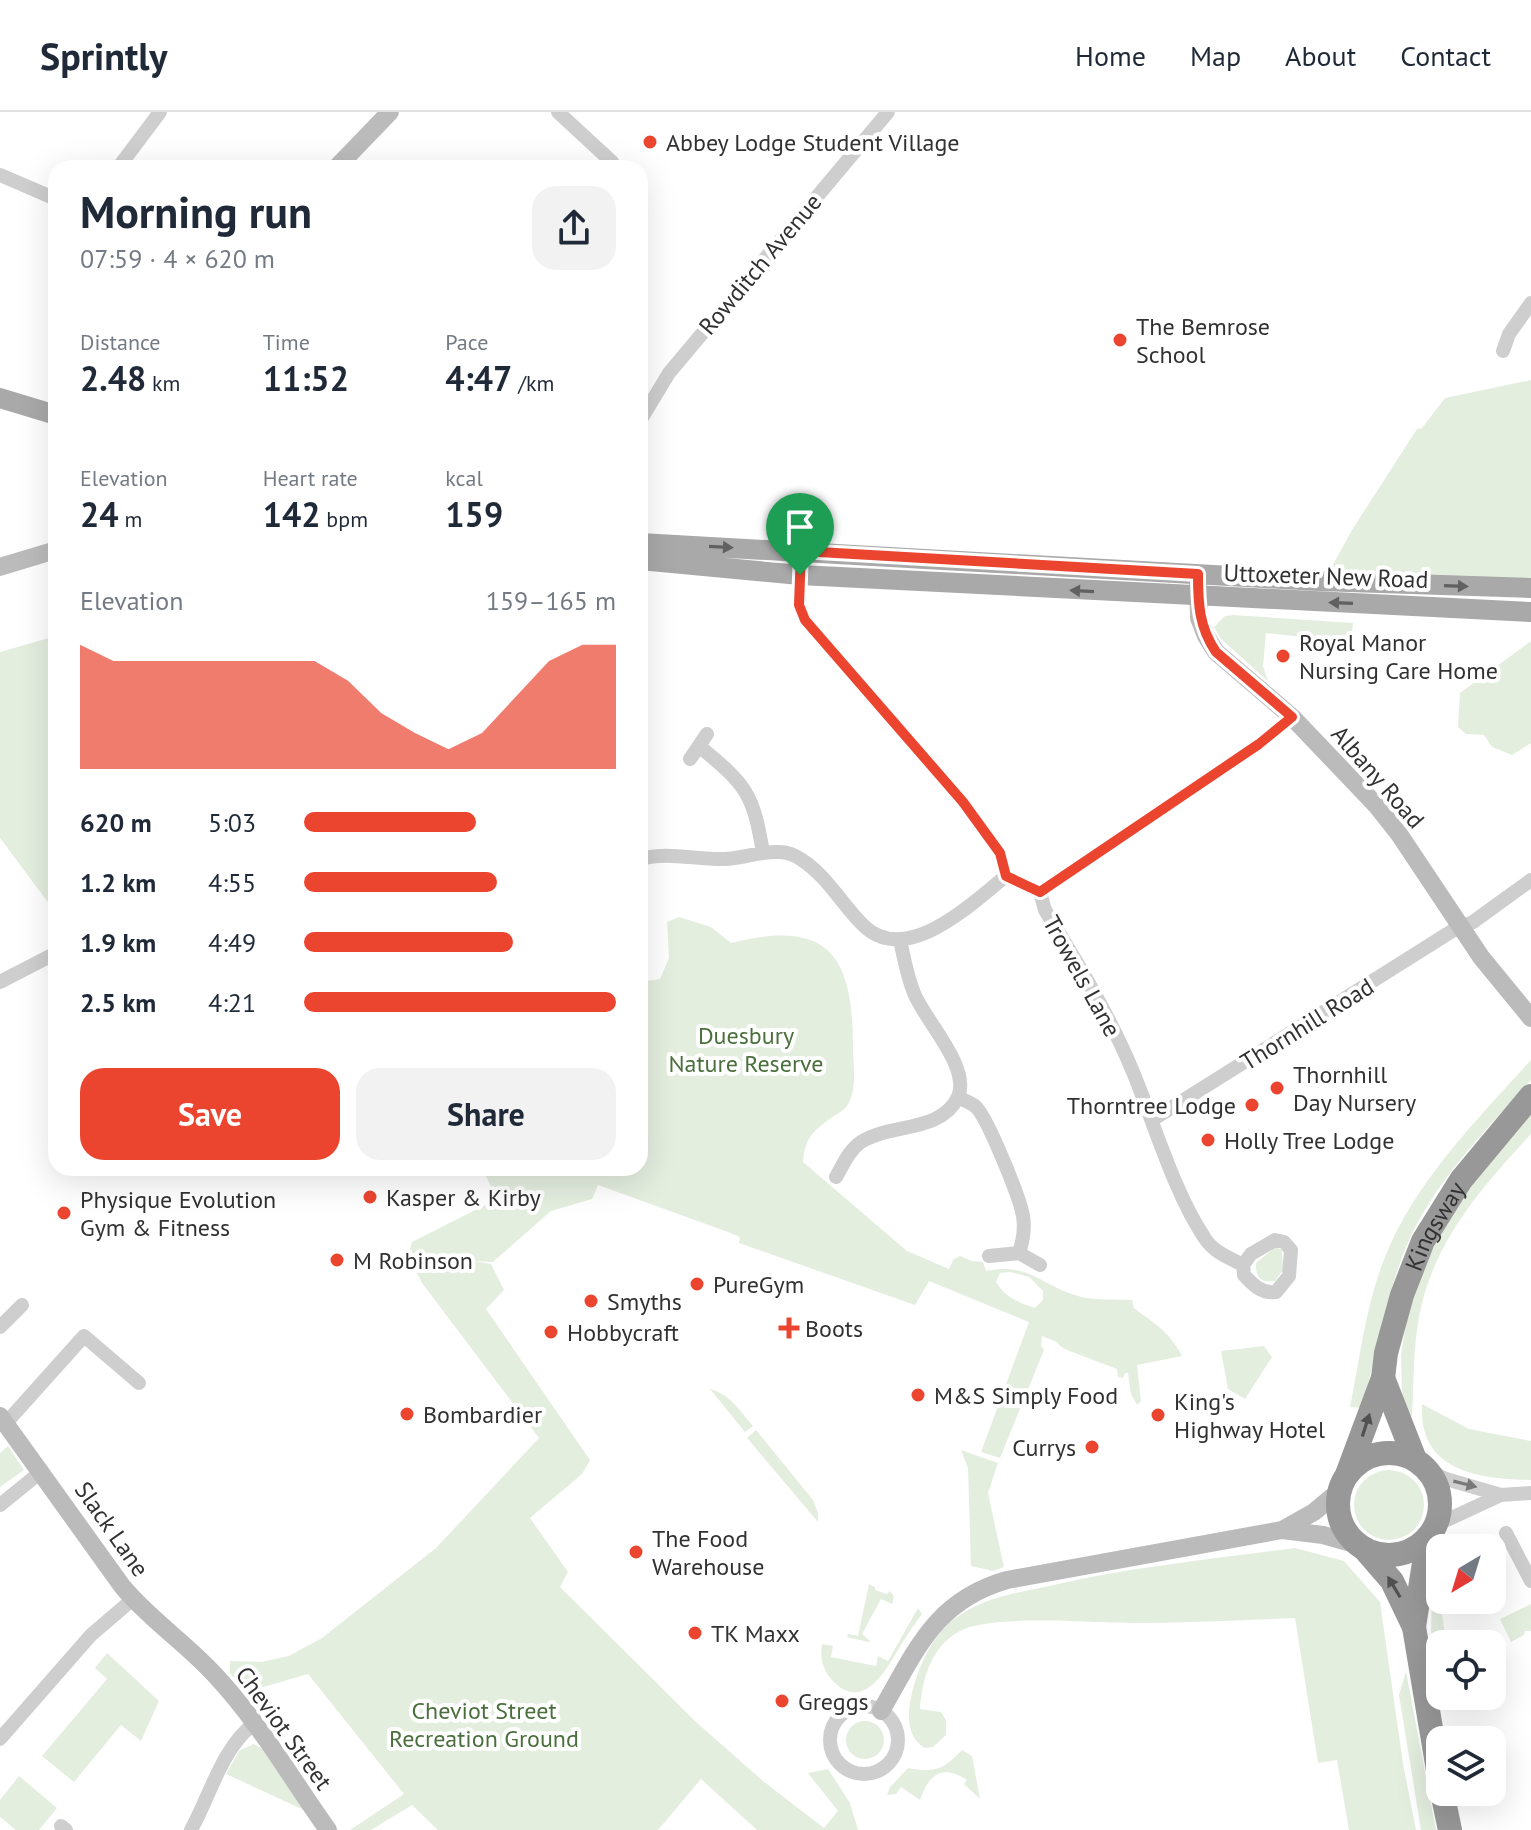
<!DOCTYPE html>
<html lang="en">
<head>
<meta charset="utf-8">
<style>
	:root { --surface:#fff; --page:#f2f2f3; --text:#1f2937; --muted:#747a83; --line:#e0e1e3; --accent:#eb4530 }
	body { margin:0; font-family:"PT Sans",sans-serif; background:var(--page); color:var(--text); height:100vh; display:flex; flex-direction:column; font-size:30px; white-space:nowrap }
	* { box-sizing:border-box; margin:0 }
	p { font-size:26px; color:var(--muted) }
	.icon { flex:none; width:44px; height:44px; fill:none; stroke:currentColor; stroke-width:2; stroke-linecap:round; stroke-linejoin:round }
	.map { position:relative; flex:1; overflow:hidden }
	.sheet { position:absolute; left:48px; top:48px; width:600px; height:1016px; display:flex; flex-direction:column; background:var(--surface); border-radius:24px; box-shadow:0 8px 32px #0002 }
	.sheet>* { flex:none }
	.needle { width:52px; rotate:218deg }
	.buttons { position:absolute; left:1426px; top:1422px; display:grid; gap:16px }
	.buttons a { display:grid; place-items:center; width:80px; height:80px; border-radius:16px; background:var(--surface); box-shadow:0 8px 32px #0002; font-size:40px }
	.pin { position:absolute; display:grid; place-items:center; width:68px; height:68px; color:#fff; margin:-82px -34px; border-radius:50% 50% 50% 0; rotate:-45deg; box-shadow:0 0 8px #0007 }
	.pin .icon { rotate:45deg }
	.round { display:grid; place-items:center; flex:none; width:84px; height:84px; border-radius:24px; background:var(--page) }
	.head { display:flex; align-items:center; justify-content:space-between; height:136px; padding:0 32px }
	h1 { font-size:44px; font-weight:700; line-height:60px }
	.stats { display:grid; grid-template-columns:repeat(3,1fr); gap:12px; height:136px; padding:8px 32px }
	.stats div { display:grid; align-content:center }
	.stats b { font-size:34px; font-weight:700 }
	.stats small { font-size:22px; font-weight:400 }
	.stats p { font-size:22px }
	.chart { height:224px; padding:16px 32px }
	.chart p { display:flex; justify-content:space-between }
	.chart svg { width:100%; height:144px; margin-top:8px; fill:var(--accent); opacity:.7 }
	.button { display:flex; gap:16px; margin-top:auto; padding:16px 32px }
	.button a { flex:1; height:92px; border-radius:24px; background:var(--accent); color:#fff; font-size:32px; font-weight:700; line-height:92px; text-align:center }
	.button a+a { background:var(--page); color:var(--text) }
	ul { padding:0 32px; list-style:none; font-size:26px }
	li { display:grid; grid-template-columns:128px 96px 1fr; align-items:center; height:60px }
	li i { height:20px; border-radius:10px; background:var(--accent) }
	header { display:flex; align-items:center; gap:48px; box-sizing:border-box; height:112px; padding:0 40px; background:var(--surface); border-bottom:2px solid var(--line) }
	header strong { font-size:38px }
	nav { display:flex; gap:44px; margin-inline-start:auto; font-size:28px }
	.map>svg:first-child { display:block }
	.green { fill:#e4eedf; fill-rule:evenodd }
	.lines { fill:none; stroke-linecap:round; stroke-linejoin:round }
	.street { stroke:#cecece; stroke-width:14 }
	.secondary { stroke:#bbb; stroke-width:18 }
	.primary { stroke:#a9a9a9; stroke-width:20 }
	.highway { stroke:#989898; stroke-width:24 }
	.oneway { fill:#616161 }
	.oneway2 { fill:#505050 }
	.oneway3 { fill:#787878 }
	.route-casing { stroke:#fff; stroke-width:16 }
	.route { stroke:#eb4530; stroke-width:10 }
	.poi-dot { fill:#eb4530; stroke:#fff; stroke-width:3 }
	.labels { text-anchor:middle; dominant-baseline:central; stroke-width:8; stroke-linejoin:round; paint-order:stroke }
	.poi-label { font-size:24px; fill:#313131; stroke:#fff; text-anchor:start }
	.street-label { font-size:24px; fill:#313131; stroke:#fff }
	.park-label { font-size:24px; fill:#4a6f3c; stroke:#fff }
</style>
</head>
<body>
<header>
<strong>Sprintly</strong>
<nav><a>Home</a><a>Map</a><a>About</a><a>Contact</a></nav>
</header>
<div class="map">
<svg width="1531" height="1718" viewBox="0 0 1531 1718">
	<rect width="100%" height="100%" fill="#fff"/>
	<path class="green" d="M1531,268V470L1329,460L1352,418L1417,317L1422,316L1445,286Z
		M1233,503L1353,511L1351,530L1266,521L1263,554L1268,569L1221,527L1214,515L1225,504Z
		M56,524V801L0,726V540Z
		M1531,529V631L1512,643L1492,635L1484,623L1466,622L1458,615L1460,581Z
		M679,805L711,815L731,831C827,807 853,841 853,935C853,953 858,980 846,995C843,999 835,1003 831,1006C812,1020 805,1026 803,1050L907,1139L949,1157L953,1148L960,1144L972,1149L983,1150L986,1159C1028,1150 1039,1172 1075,1183C1092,1189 1114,1187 1132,1188L1134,1196C1155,1212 1169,1219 1182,1244L1137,1253L1141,1289L1137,1293L1131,1282L1128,1261H1125L1123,1266L1118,1265L1117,1257L1067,1238L1060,1234L1057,1230L1042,1224L1041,1234L1044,1238L1000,1346L981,1340L1029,1210L929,1169L915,1193L739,1131L740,1125L728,1120L598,1073L592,1087L551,1099L493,1150L474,1149L491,1152L504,1178L486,1197L590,1348L582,1362L530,1406L568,1460L560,1475L696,1610L763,1669L824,1716L838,1699L808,1661L828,1657L850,1691L858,1718H757L701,1667L658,1718H438L412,1693L371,1718H350L404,1682L308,1562L246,1580L230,1561V1549L261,1550L289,1544L322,1526L436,1436L539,1326L422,1171L408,1143L412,1130L497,1087L482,1056H640V870L660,867L669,846L667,810ZM1010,1160L1029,1165L1043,1179V1188L1035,1196C1019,1191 1005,1185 996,1170L1000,1161Z
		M1531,948V968C1485,1019 1433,1071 1406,1135C1385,1187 1375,1242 1363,1296L1350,1295C1360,1245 1366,1192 1385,1145C1416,1068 1477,1008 1531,948Z
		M1531,1000V1022C1481,1076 1433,1130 1419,1205C1413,1237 1414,1271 1412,1304L1407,1307L1402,1279L1401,1243L1411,1180L1450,1096Z
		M1275,1135L1282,1138L1283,1158L1275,1169C1261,1171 1255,1165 1256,1151Z
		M1264,1234L1272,1245L1245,1287L1228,1277L1221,1239Z
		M710,1277C730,1282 740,1299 753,1314L745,1320Z
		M1422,1292L1469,1317L1531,1329V1368C1478,1367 1418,1359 1422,1292Z
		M756,1318L813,1388L818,1401V1410L747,1326Z
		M8,1334L24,1358L0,1375V1341Z
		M961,1338L998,1351L988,1381L1004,1455L993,1459L971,1454L968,1356Z
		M1354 1393a35 35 0 1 1 70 0a35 35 0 1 1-70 0Z
		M1295,1436L1344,1449L1380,1490L1403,1652L1416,1718H1349L1337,1648L1318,1651L1295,1506C1240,1508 1185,1511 1130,1511C1090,1511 991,1502 960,1519C931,1534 922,1568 920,1597L941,1600L946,1608V1623L933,1635L925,1636C906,1626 907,1600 912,1581C918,1556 931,1525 953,1508C983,1485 1012,1482 1049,1474C1130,1455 1213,1447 1295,1436Z
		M869,1472L875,1475V1478L887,1482L890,1479L894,1484L892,1492L881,1487L862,1522L870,1529L868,1530L847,1525L848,1522L858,1524Z
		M1432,1484L1440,1485L1446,1532H1440V1562L1431,1518Z
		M1531,1492V1519H1525L1524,1523L1511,1530L1500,1507Z
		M918,1496L922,1502C916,1511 909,1519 904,1528C889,1552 865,1605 831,1567C822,1556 820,1545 822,1532L833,1534L831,1545L876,1554L878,1544L888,1549Z
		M107,1541L159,1589L141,1629L121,1613L74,1670L42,1644L107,1567L95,1556Z
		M1406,1560L1436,1718H1421L1399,1583Z
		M846 1628a19 19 0 1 1 38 0a19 19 0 1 1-38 0Z
		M254,1632L262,1637L306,1699L226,1662L240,1638Z
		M962,1638L972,1644L980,1687L964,1672L967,1668C942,1652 929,1662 920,1688L901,1675L896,1682L887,1683L890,1675L908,1656C935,1661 943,1658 962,1638Z
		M19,1664L57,1696L39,1718H16L0,1705V1688Z"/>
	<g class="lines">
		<path class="street" d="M558,0L612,50L607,56
			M118,56L160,0
			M0,63L56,87
			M1503,239L1509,222L1531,191
			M640,309L669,261L888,0
			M801,439L799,493L805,508L963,690L1000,741L1006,764L1040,780L1045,798C1077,850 1110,904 1133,960C1154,1011 1174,1080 1204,1125C1213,1140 1228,1145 1243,1153L1251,1142L1275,1128L1284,1130L1291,1138L1289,1164L1276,1180C1262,1182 1253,1173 1244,1163L1243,1153
			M699,634C746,673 753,680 763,741
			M690,647L707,622
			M640,747C668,739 696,748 725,747C743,746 761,739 779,740C787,740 795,743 802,748C827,764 843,794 864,814C907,855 972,791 1006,764
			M1040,780L1259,632L1292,605
			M0,870L56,841
			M958,985C963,988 970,990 975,994C987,1004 1020,1086 1023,1104C1025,1116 1023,1129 1019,1141
			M1152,1008L1452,819L1473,810L1531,768
			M836,1065C843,1053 849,1038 861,1030C890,1011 941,1021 958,985C971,955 925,909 914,881C907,864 904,846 900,828
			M989,1144L1019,1141L1040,1153
			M0,1215L22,1193
			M6,1311L84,1224L139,1271
			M1429,1359L1446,1367L1501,1383
			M0,1393L42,1359
			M1436,1413L1501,1383L1531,1381
			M1506,1421L1531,1469
			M830 1628a34 34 0 1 1 68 0a34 34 0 1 1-68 0Z
			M0,1627L91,1523L133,1487
			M61,1714L66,1718
			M191,1718C210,1684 222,1635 255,1611"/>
		<path class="secondary" d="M336,56L390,0
			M0,455L56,438
			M1198,469L1199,506L1206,524L1216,540L1292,605L1376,693L1399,722L1481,845L1531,906
			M0,1304L122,1474C149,1507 186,1531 215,1563C259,1610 291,1666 328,1718
			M1282,1418L1323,1423L1355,1432
			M881,1599C916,1539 934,1489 1007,1468L1282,1418L1314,1400L1338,1380"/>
		<path class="primary" d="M0,286L56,303
			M640,431L1319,469L1531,476
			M640,448L800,463L1531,500"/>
		<g class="highway">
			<path d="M1383,1266L1414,1345"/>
			<circle cx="1389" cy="1392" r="51"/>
			<path id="s1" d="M1348,1360L1383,1266L1386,1241L1402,1183L1423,1129L1461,1068L1531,984"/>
			<path d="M1366,1439L1392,1469L1414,1515L1440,1670"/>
			<path d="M1414,1515L1428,1425"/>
			<path d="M1442,1680L1450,1718"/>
		</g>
	</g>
	<defs><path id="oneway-solid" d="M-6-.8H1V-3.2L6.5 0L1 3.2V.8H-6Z" transform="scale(2)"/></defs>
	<g class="oneway">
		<use href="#oneway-solid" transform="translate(721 435) rotate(3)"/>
		<use href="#oneway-solid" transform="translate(1456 474) rotate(2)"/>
		<use href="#oneway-solid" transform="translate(1082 479) rotate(-177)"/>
		<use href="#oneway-solid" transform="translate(1341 491) rotate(-178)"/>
	</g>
	<g class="oneway2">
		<use href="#oneway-solid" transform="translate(1366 1313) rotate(-72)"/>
		<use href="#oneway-solid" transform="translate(1394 1475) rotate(-121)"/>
	</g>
	<use class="oneway3" href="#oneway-solid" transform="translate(1465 1372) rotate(14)"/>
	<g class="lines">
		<defs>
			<path id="route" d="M801,439L1198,462C1198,492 1199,515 1216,540L1292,605L1259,632L1040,780L1006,764L1000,741L963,690L805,508L799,493Z"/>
		</defs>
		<use href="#route" class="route-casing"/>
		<use href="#route" class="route"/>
	</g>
	<g class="poi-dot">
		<circle cx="650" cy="30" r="8"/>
		<circle cx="1120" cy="228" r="8"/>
		<circle cx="1283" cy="544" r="8"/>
		<circle cx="1277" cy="976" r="8"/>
		<circle cx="1252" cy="993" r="8"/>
		<circle cx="1208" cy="1028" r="8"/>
		<circle cx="370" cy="1085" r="8"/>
		<circle cx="64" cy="1101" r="8"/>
		<circle cx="337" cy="1148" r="8"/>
		<circle cx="697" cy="1172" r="8"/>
		<circle cx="591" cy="1189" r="8"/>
		<path d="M785 1204h8v8h8v8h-8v8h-8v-8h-8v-8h8z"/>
		<circle cx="551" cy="1220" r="8"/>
		<circle cx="918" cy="1283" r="8"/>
		<circle cx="407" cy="1302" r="8"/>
		<circle cx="1158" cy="1303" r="8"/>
		<circle cx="1092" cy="1335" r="8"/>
		<circle cx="636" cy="1440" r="8"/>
		<circle cx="695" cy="1521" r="8"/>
		<circle cx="782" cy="1589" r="8"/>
	</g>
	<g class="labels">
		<g class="poi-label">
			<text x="666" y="30">Abbey Lodge Student Village</text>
			<text x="1136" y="214">The Bemrose<tspan x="1136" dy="28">School</tspan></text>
			<text x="1299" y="530">Royal Manor<tspan x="1299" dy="28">Nursing Care Home</tspan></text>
			<text x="1293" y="962">Thornhill<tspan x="1293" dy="28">Day Nursery</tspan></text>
			<text x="1236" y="993" text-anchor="end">Thorntree Lodge</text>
			<text x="1224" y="1028">Holly Tree Lodge</text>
			<text x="386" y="1085">Kasper &amp; Kirby</text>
			<text x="80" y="1087">Physique Evolution<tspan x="80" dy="28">Gym &amp; Fitness</tspan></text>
			<text x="353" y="1148">M Robinson</text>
			<text x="713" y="1172">PureGym</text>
			<text x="607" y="1189">Smyths</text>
			<text x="805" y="1216">Boots</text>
			<text x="567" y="1220">Hobbycraft</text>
			<text x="934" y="1283">M&amp;S Simply Food</text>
			<text x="1174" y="1289">King's<tspan x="1174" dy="28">Highway Hotel</tspan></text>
			<text x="423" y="1302">Bombardier</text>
			<text x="1076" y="1335" text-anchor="end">Currys</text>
			<text x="652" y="1426">The Food<tspan x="652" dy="28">Warehouse</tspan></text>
			<text x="711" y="1521">TK Maxx</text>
			<text x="798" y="1589">Greggs</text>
		</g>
		<g class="street-label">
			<text transform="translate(760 152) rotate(-50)">Rowditch Avenue</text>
			<text transform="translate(1326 464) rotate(2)">Uttoxeter New Road</text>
			<text transform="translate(1378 665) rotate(49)">Albany Road</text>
			<text transform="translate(1082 864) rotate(61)">Trowels Lane</text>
			<text transform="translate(1307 912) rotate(-32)">Thornhill Road</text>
			<text stroke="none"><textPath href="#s1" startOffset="262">Kingsway</textPath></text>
			<text transform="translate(112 1417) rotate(55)">Slack Lane</text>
			<text transform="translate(284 1616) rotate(54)">Cheviot Street</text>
		</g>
		<g class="park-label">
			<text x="746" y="923">Duesbury<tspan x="746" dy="28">Nature Reserve</tspan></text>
			<text x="484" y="1598">Cheviot Street<tspan x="484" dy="28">Recreation Ground</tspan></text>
		</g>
	</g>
</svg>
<div class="buttons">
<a><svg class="needle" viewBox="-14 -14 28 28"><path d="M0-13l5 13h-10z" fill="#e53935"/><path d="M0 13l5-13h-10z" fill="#747a83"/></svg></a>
<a><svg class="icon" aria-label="locate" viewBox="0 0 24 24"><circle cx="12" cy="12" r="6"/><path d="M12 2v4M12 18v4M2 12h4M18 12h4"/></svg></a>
<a><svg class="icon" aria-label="layers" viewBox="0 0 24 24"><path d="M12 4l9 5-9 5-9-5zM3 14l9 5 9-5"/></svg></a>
</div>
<div class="pin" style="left:800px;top:463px;background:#1e9e55"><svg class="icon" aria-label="arrive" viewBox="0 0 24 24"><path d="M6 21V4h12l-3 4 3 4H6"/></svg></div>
<section class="sheet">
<div class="head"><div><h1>Morning run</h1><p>07:59 · 4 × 620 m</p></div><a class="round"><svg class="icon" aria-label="share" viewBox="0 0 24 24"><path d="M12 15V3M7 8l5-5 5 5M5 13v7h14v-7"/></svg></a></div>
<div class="stats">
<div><p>Distance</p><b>2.48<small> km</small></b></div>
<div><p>Time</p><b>11:52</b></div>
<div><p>Pace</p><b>4:47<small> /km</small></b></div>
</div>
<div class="stats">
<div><p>Elevation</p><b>24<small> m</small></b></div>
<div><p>Heart rate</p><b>142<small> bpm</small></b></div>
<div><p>kcal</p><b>159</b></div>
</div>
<div class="chart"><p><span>Elevation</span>159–165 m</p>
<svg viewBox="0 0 160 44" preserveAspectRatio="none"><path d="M0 44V6L10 11L20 11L30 11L40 11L50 11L60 11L70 11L80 17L90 27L100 33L110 38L120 33L130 22L140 11L150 6L160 6V44z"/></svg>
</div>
<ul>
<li><b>620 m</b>5:03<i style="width:55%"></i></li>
<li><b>1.2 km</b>4:55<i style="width:62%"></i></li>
<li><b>1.9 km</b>4:49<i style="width:67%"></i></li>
<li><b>2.5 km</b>4:21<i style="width:100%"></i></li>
</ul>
<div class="button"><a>Save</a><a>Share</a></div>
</section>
</div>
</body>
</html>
